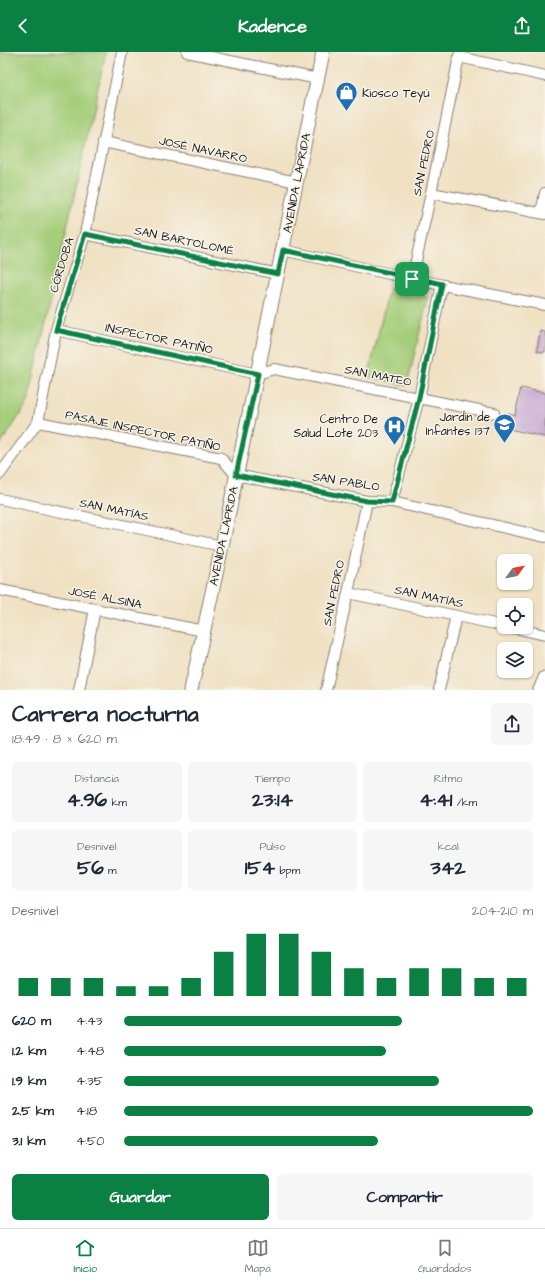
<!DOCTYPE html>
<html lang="es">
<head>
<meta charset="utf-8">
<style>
	:root { --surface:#fff; --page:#f6f6f7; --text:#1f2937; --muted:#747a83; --line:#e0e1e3; --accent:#0b8043 }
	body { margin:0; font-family:"Architects Daughter",sans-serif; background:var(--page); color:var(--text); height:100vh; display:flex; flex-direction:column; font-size:15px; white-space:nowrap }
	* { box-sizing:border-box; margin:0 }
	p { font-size:13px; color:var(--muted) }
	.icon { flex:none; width:22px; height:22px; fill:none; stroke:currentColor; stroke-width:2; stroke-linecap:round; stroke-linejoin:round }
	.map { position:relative; height:638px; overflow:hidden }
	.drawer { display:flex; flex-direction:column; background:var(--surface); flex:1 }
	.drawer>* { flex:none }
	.needle { width:26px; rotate:57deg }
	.tools { position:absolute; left:497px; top:502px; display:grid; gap:8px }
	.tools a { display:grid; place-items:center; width:36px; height:36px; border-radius:6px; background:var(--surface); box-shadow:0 1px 3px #0004; font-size:20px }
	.pin { position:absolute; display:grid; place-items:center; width:34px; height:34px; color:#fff; margin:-17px; border-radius:8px; box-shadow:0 2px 6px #0006 }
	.round { display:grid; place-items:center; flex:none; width:42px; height:42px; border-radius:6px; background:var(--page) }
	.summary { display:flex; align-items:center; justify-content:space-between; height:68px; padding:0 12px }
	h1 { font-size:22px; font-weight:800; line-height:30px }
	.stats { display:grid; grid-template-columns:repeat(3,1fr); gap:6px; height:68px; padding:4px 12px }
	.stats div { display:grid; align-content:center; border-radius:6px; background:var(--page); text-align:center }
	.stats b { font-size:20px; font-weight:800 }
	.stats small { font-size:11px; font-weight:400 }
	.stats p { font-size:11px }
	.chart { height:112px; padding:8px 12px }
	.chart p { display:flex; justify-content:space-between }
	.chart svg { width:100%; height:72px; margin-top:4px; stroke:var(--accent); stroke-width:6 }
	.button { display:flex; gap:8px; margin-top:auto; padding:8px 12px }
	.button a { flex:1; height:46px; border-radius:6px; background:var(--accent); color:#fff; font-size:16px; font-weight:800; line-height:46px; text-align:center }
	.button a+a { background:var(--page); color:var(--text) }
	ul { padding:0 12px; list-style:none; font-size:13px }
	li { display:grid; grid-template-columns:64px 48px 1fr; align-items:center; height:30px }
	li i { height:10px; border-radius:5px; background:var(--accent) }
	header { display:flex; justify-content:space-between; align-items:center; height:52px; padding:0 12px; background:var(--accent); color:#fff; font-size:18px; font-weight:800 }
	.tabs { display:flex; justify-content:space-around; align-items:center; height:56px; border-top:1px solid var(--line); background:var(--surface); font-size:11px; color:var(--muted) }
	.tabs a { display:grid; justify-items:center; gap:2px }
	.tabs .active { color:var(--accent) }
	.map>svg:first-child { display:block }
	.green { fill:#a5ce7a; stroke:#60754b }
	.building { fill:#c4a4d0 }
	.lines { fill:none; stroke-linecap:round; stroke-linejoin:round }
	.minor-casing { stroke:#867e70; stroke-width:12 }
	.tertiary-casing { stroke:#867e70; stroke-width:15 }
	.minor { stroke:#fff; stroke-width:10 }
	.tertiary { stroke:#fff; stroke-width:13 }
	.route-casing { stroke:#fff; stroke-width:8 }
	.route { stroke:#0b8043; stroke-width:5 }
	.labels { text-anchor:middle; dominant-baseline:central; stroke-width:3; stroke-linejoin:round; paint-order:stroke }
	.poi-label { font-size:12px; fill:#1c1c1c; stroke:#f7f3e8; text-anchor:end }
	.street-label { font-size:12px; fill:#1c1c1c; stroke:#f7f3e8 }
</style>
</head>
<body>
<header><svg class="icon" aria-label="back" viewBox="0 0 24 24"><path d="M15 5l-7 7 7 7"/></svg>Kadence<svg class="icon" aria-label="share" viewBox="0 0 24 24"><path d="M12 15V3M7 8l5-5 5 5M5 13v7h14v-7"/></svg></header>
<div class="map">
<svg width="545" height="638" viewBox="0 0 545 638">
	<rect width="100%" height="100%" fill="#f7f3e8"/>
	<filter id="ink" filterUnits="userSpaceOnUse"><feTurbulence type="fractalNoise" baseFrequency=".025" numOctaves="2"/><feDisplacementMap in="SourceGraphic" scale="8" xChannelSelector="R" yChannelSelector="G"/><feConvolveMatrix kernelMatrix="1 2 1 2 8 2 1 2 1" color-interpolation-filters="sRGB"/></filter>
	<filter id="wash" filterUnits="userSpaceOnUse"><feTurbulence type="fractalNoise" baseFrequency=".012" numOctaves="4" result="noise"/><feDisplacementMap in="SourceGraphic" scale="16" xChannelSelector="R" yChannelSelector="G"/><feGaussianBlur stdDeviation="0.9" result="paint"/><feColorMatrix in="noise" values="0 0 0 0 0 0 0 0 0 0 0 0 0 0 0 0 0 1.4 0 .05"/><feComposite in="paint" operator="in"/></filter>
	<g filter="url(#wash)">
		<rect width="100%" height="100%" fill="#f0e1c3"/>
		<path class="green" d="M0,0H106L28,351L0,393Z
			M389,236L428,245L407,334L368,325Z"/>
		<g id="blocks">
			<path class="building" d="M540,279L545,280V300L537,299Z
				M521,336L545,341V385L505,376L508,361L515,363Z"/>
		</g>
	</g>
	<g filter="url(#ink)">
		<use href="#blocks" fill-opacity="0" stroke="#867e70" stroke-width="1"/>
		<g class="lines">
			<defs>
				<path id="minor" d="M187,0L318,27
					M459,5L545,24
					M103,90L297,130
					M431,141L545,162
					M541,161L545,141
					M85,182L278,222
					M283,198L412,227L545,253
					M412,227L431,141L460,0
					M56,278L257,322L274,317L494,361
					M38,370L221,406L236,423L367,449L392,450L545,485
					M0,422L38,370L56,278L85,182L122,0
					M0,447L222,494
					M392,450L419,346L442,233
					M0,538L204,579
					M348,541L504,574
					M510,575L545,583
					M79,638L95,557
					M326,638L348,541L367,449
					M439,638L456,564"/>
				<path id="tertiary" d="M191,638L222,494L323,0
					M540,638L545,626"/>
			</defs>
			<use href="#minor" class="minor-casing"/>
			<use href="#tertiary" class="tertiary-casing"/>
			<use href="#minor" class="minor"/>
			<use href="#tertiary" class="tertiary"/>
		</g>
	</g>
	<g class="lines" filter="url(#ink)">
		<defs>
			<path id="route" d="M85,182L278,222L283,198L442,232L419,346L392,450L367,449L236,423L258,322L56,278Z"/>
		</defs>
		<use href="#route" class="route-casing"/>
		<use href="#route" class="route"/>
	</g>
	<defs>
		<symbol id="shop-pin" viewBox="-11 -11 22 30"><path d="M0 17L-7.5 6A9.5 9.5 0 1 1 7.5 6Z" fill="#1f6fb2" stroke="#f7f3e8"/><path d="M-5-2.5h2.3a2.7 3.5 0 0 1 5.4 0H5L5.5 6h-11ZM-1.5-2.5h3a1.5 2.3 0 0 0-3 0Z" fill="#fff"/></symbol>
		<symbol id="school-pin" viewBox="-11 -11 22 30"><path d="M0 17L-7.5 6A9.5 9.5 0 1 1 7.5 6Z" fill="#1f6fb2" stroke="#f7f3e8"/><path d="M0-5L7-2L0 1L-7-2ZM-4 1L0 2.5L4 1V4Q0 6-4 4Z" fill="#fff"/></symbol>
		<symbol id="hospital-pin" viewBox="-11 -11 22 30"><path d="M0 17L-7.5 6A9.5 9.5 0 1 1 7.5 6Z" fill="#1f6fb2" stroke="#f7f3e8"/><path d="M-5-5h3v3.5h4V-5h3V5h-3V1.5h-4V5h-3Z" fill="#fff"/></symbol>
	</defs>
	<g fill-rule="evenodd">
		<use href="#shop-pin" x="334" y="28" width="25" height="34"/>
		<use href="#school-pin" x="492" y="360" width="25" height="34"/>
		<use href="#hospital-pin" x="382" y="362" width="25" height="34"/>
	</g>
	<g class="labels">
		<g class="poi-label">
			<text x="362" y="41" text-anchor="start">Kiosco Teyú</text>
			<text x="490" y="365">Jardín de<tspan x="490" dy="14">Infantes 137</tspan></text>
			<text x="378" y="367">Centro De<tspan x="378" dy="14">Salud Lote 203</tspan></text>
		</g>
		<g class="street-label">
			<text transform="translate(203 98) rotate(12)">JOSÉ NAVARRO</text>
			<text transform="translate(424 111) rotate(-78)">SAN PEDRO</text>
			<text transform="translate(297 131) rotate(-79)">AVENIDA LAPRIDA</text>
			<text transform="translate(184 189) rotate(12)">SAN BARTOLOMÉ</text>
			<text transform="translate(62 213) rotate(-73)">CÓRDOBA</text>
			<text transform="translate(159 287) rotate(12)">INSPECTOR PATIÑO</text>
			<text transform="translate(378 324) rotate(11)">SAN MATEO</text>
			<text transform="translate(143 379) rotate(12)">PASAJE INSPECTOR PATIÑO</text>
			<text transform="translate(346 430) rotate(9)">SAN PABLO</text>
			<text transform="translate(114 458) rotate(12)">SAN MATÍAS</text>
			<text transform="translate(224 484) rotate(-78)">AVENIDA LAPRIDA</text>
			<text transform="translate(334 541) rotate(-78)">SAN PEDRO</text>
			<text transform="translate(429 545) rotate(12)">SAN MATÍAS</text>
			<text transform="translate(105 546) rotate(11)">JOSÉ ALSINA</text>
		</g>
	</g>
</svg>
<div class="tools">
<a><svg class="needle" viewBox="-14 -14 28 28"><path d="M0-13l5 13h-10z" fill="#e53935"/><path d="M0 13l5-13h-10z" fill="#747a83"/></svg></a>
<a><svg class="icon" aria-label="locate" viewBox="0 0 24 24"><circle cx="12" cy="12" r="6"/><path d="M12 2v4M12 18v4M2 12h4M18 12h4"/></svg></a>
<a><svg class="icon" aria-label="layers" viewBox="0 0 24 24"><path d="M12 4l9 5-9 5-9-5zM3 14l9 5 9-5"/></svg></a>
</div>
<div class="pin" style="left:412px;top:227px;background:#1e9e55"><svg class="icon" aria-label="arrive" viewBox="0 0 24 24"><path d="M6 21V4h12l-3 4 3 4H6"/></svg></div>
</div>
<section class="drawer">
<div class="summary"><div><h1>Carrera nocturna</h1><p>18:49 · 8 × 620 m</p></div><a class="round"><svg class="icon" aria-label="share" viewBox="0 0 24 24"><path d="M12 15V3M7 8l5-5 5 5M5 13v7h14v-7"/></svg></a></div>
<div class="stats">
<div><p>Distancia</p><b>4.96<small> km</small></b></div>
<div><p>Tiempo</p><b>23:14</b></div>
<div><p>Ritmo</p><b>4:41<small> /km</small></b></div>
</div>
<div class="stats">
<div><p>Desnivel</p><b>56<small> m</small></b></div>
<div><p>Pulso</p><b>154<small> bpm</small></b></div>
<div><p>kcal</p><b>342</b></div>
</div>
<div class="chart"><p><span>Desnivel</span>204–210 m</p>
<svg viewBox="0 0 160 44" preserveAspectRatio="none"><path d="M5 44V33M15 44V33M25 44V33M35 44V38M45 44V38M55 44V33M65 44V17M75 44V6M85 44V6M95 44V17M105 44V27M115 44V33M125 44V27M135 44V27M145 44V33M155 44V33"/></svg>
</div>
<ul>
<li><b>620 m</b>4:43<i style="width:68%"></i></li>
<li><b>1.2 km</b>4:48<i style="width:64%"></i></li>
<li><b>1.9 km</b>4:35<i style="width:77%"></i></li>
<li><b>2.5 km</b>4:18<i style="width:100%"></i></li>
<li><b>3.1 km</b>4:50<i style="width:62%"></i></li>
</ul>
<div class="button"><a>Guardar</a><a>Compartir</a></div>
</section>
<nav class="tabs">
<a class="active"><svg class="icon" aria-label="home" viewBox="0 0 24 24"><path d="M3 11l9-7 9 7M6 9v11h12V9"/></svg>Inicio</a>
<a><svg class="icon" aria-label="map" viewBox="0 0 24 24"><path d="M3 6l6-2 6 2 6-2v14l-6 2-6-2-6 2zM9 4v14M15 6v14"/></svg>Mapa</a>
<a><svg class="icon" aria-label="saved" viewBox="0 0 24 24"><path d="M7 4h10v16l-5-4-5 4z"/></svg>Guardados</a>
</nav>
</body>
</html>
